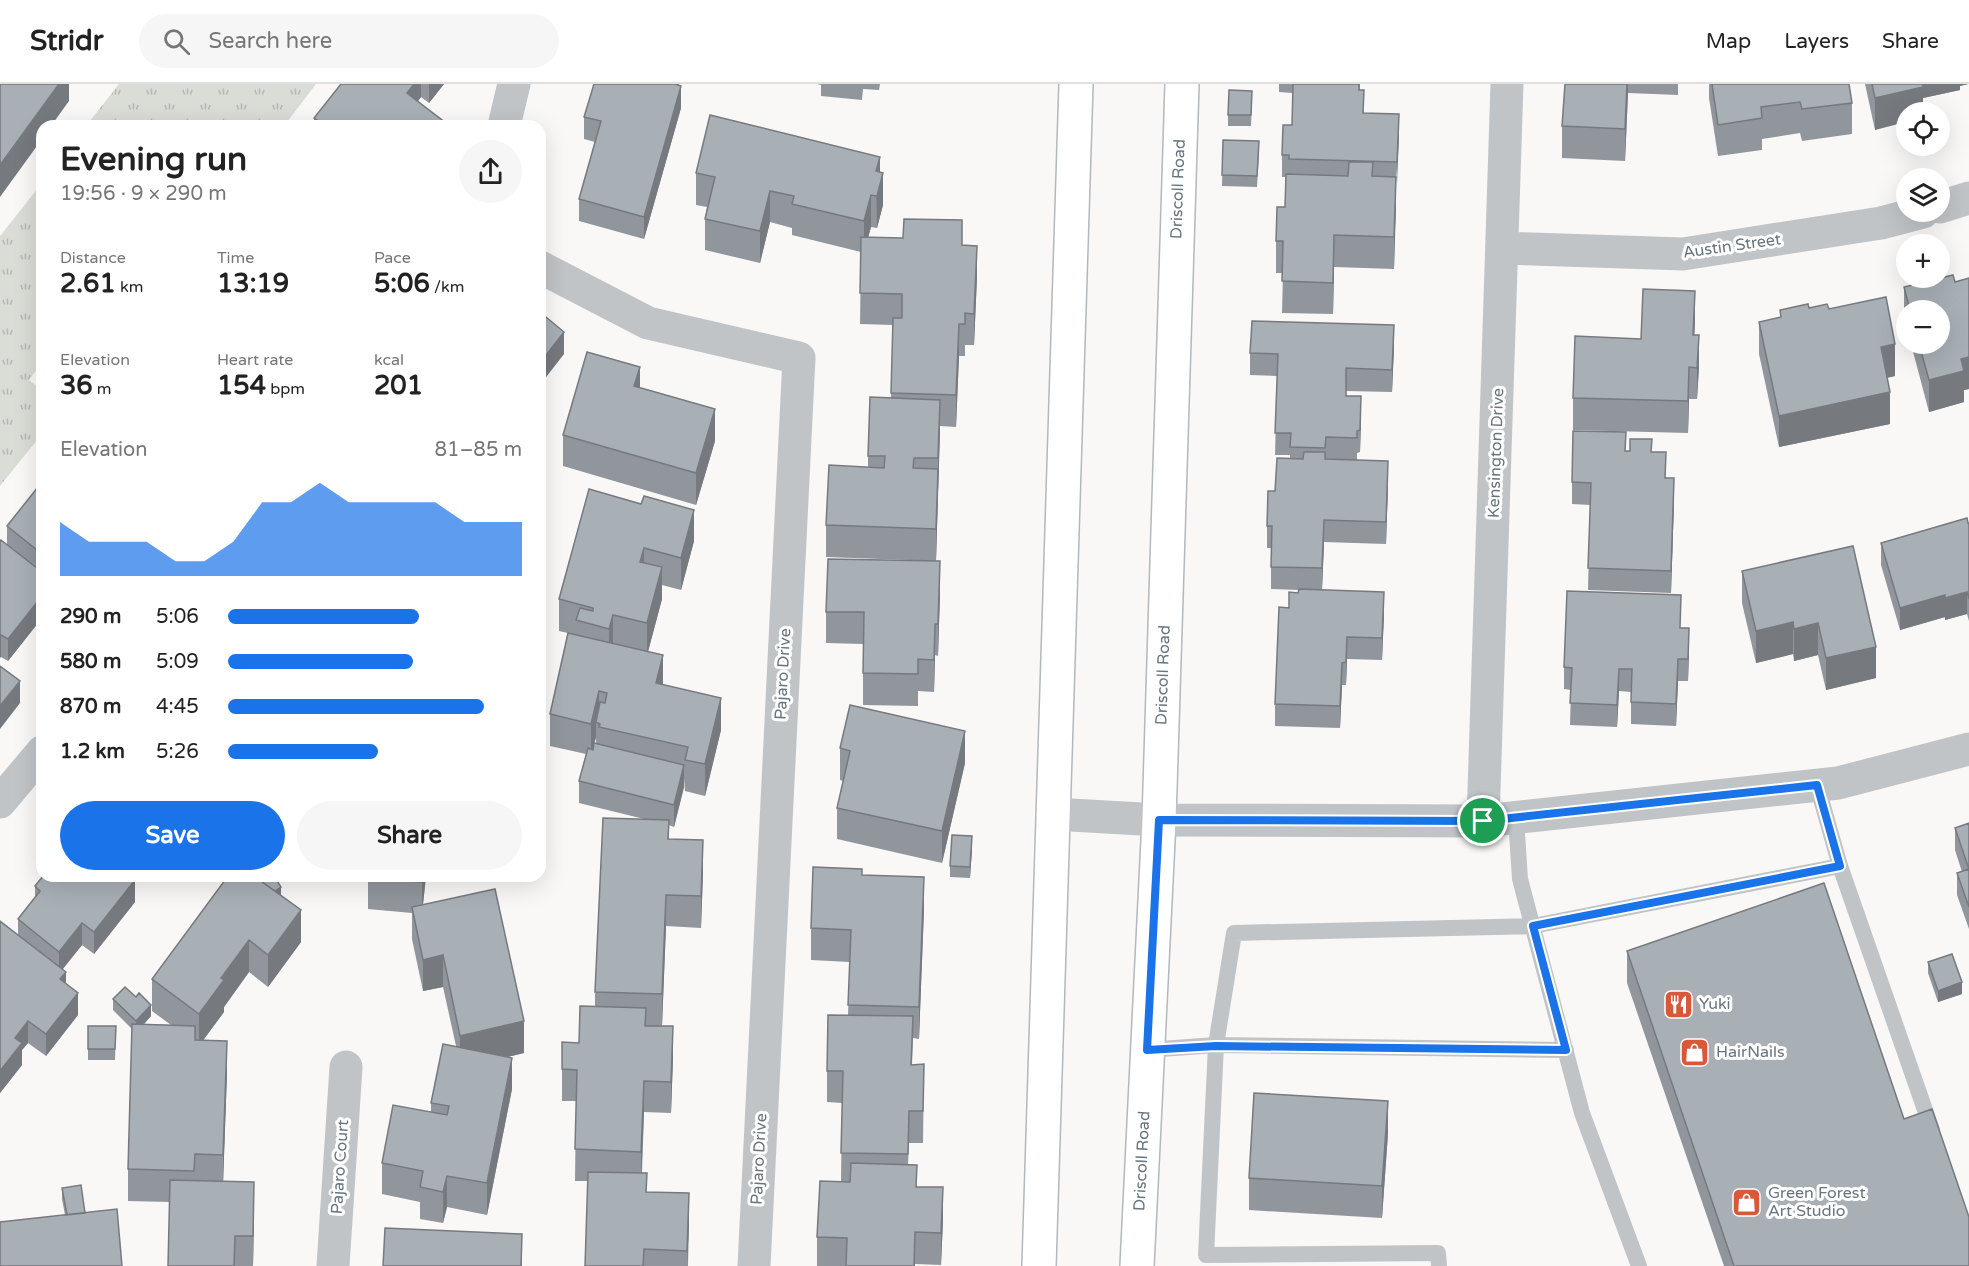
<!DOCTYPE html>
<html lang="en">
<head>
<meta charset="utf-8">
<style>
	:root { --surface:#fff; --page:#f6f6f6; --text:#222; --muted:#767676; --line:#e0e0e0; --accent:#1a73e8 }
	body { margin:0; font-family:"Varela Round",sans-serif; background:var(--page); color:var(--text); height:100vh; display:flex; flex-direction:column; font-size:22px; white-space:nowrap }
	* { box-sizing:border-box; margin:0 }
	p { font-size:20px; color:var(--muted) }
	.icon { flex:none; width:33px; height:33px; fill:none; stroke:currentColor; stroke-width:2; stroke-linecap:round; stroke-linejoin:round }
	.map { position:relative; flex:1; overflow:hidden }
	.details { position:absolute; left:36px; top:36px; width:510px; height:762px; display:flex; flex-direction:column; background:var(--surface); border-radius:18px; box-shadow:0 6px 24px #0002 }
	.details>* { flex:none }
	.tools { position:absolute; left:1896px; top:18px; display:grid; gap:12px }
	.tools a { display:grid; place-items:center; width:54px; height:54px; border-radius:50%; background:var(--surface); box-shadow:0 6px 24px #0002; font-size:30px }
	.pin { position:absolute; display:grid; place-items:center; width:51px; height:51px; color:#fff; margin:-26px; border:3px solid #fff; border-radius:50%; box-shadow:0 2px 6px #0007 }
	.round { display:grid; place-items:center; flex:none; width:63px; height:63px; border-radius:32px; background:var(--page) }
	.overview { display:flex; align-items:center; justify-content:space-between; height:102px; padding:0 24px }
	h1 { font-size:33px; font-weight:700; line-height:45px }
	.metrics { display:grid; grid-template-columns:repeat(3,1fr); gap:9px; height:102px; padding:6px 24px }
	.metrics div { display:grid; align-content:center }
	.metrics b { font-size:26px; font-weight:700 }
	.metrics small { font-size:16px; font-weight:400 }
	.metrics p { font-size:16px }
	.chart { height:168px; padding:12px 24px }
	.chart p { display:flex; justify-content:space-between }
	.chart svg { width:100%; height:108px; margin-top:6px; fill:var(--accent); opacity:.7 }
	.action { display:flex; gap:12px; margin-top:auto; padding:12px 24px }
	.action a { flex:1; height:69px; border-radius:36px; background:var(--accent); color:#fff; font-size:24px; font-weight:700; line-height:69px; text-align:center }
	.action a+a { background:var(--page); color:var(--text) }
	ul { padding:0 24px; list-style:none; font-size:20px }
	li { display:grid; grid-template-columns:96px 72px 1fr; align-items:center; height:45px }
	li i { height:15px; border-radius:8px; background:var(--accent) }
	header { display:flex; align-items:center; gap:36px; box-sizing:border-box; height:84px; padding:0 30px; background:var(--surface); border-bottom:2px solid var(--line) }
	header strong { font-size:28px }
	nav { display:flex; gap:33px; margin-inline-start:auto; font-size:21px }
	.search { width:420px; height:54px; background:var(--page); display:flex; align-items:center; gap:15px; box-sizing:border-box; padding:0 21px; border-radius:33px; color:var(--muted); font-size:22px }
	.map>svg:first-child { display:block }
	.grass { fill:url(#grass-tufts) }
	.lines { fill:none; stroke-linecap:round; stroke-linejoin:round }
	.secondary-casing { stroke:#b2b8bc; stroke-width:36 }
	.lane { stroke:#c0c4c7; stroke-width:16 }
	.street { stroke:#c0c4c7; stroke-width:33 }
	.secondary { stroke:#fff; stroke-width:33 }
	.wall { fill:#90969c; fill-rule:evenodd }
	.shaded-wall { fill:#767a7f }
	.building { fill:#a8afb5; stroke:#767a7f; stroke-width:1.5 }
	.route-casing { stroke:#fff; stroke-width:12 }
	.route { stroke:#1a73e8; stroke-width:8 }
	.labels { text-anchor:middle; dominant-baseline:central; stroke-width:6; stroke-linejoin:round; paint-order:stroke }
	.street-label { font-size:16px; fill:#66757f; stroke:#fff }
	.poi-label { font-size:16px; fill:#66757f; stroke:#fff; text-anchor:start }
</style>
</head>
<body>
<header>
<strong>Stridr</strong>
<div class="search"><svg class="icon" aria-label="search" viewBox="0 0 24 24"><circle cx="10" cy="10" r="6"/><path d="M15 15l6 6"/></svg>Search here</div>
<nav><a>Map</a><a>Layers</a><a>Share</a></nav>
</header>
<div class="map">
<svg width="1969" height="1182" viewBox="0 0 1969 1182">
	<defs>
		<pattern id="grass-tufts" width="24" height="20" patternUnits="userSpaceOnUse" patternTransform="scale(1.5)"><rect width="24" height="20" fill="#d9ddd6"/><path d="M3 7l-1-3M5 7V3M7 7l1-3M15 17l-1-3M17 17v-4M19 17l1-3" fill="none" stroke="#b4b8b3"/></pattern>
	</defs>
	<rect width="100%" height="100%" fill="#f9f8f6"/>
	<path class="grass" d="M119,0H316L284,42H86Z
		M42,99V279L29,296L42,306V350L0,402V152Z"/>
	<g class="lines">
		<defs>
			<path id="secondary" d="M1039,1182L1076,0
				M1137,1182L1159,736L1182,0"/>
		</defs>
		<use href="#secondary" class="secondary-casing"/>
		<path class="lane" d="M1817,701L1840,782L1932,1046
			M1516,734L1520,795L1582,1029L1639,1182
			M1147,966L1216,961L1206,1171L1438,1169L1439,1182
			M1566,966L1216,961L1234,849L1533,842L1840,782"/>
		<path class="street" d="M504,42L514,0
			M1940,123L1969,114
			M1502,164L1683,170L1881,139L1923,128
			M540,183L648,239L799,274L754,1182
			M0,718L42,668
			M1053,730L1159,736L1483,737L1838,699L1969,665
			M1483,737L1507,0
			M333,1182L346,983"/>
		<use href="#secondary" class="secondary"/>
	</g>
	<path class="wall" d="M341,0H444L429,19L421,13L418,17L442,42H314V34Z
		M594,0H679L681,24L644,155L579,137V115L595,58L584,55V33Z
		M817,0H880L879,6L863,5L862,16L821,12V1Z
		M1279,0H1360V6L1364,29L1399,52L1396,100L1394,185L1334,183L1333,230L1282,229L1283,189H1276V157L1285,123L1286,93H1282V71L1292,41L1293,9L1279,8Z
		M1565,0H1678V11L1628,9L1625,77L1562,74V42Z
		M1709,0H1849L1852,19V50L1802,57L1800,49L1762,55V66L1718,72L1709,14Z
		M1865,0H1968L1960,2V6L1923,14V28L1875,46Z
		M1252,18L1251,42H1228V31Z
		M1223,56L1259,69L1257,103L1222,102Z
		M880,88L883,121L877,144L871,143L868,153L962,161L977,193L974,261H965V272H959L956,343L940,342L936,477L826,473V441L868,383V372L891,314L893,241L860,240L861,168L792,151V144L770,138L760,179L705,166V135L707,123L696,121V89Z
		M1969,194V305L1964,306V318L1929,328L1911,260H1940V226H1906V244L1904,235V203L1955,198Z
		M1809,224L1829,225L1895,292L1887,294L1890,340L1779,363L1759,270V238L1780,234V226Z
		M1695,238L1694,251L1699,283L1697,315H1689L1688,349L1573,346V314L1641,255Z
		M1394,263L1392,308L1346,307V312L1361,335L1360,368L1357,369V376L1326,375L1388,399L1386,460L1324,458L1322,506L1384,530L1382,576L1347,575L1346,601H1342L1340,644L1275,642V620L1289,524L1298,509L1299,506L1271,505V464H1267V442L1275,407L1290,374V371H1275L1277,292L1250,291V269Z
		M640,304L715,357L696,421L563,382V351Z
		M1626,367L1652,368L1666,394L1674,416L1671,509L1588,506L1590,421L1572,420V398Z
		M42,398V534L8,577L1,573L0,458L7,461V442Z
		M589,405L694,457L681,506L662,501V515L648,568L663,601L721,646L705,712L685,707L684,694V703L674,743L669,741V755L703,788L701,844L666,842L662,942L673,974L671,1029L644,1028L642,1089L647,1108L689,1141L688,1182H585L588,1097H575L576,1017H562V985L579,959L595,922V908L644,735L579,719V697L586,670L550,662V630L568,549L559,547V515ZM596,653V659L593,666V665Z
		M1969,439V537L1967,530L1945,536V533L1900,546L1881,481V459Z
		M1853,462L1876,594L1826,606L1818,571L1794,577L1793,570L1756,579L1742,519V487Z
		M940,509L938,572L935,571L934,608L918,607V622L863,621V560L826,559V528Z
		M1681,544L1689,566L1688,597H1678L1676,642L1631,640V608L1619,607L1617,643L1570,641L1571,606L1564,605V583Z
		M840,664L965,679L942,779L837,755V724L843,697L840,696Z
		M1969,739V845L1957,811V789L1962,788L1955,766V744Z
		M972,764L970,794L950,793V782Z
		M862,791L924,825L919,955L913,954L912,981L924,980L923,1059H909L908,1081L917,1103L943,1135L941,1181L915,1180V1182H817V1153L841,1098L842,1019L827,1018V987L848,931L850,878L811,876V844Z
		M368,792H426L423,820L524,969L508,973L512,1005L487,1131L447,1123L443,1139L420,1135V1118L382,1110V1079L431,1028V1019L456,962L443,903L423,907L412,855V829L368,825Z
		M134,795L135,818L94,870L82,861L62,885L66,900L78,931L46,972L28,959L22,966V981L0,1009V837L18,851V835L35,813V802Z
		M281,812L301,858L268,903L249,888L224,923V928L203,956L227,989L223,1097L254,1130L253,1182H168L170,1118L128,1117V1085L132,945L113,926V915L151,932L144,940L171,941L152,927V895Z
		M1627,867L1904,1035L1969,1182H1724L1627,899Z
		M1928,878L1962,910L1938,918L1928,889Z
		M88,942H116L115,976H88Z
		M1388,1049L1382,1134L1249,1126V1094Z
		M62,1104L85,1129L65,1131L62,1115Z"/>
	<path class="shaded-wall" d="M59,0H69V17L51,42H42V55L0,113V81Z
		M414,0H421V13L407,31V9Z
		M429,0H444L429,19Z
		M1627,0H1628V9L1625,77V45Z
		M1919,0H1968L1960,2V6L1923,14V28H1906V38L1875,46V14Z
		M681,2V24L644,155V133Z
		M1399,30V52L1397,100V78Z
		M880,73V102L883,89V121L877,144L876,87Z
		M1396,93V125L1394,185V153Z
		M770,107V138L760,179V147Z
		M871,111V143L864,169V137Z
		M1334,151V183L1333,230V199Z
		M977,162V193L974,261V230Z
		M1695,207V238L1693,283V251Z
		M959,240V272L956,343V311Z
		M1394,241V263L1392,308V286Z
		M564,248V270L540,301V279Z
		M1699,251V283L1697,315V284Z
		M1895,260V292L1881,295V263Z
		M1969,273V305L1964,306V318L1929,328V296L1961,275Z
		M640,283V315L634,302Z
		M1689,283V315L1688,349V317Z
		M1890,308V340L1779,363V332Z
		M1361,312V335L1360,368V346Z
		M940,316V348L936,477V445Z
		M715,325V357L696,421V389Z
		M1388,377V399L1386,460V438Z
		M1674,394V416L1671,509V487Z
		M694,426V457L681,506V474Z
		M1324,436V458L1322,506V484Z
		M644,464V496L640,478Z
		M940,477V509L938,572V540Z
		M662,483V515L647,571V539Z
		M1384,508V530L1382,576V554Z
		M1967,508V530L1945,536V514Z
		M1945,511V533L1900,546V524Z
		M42,512V534L8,577V555Z
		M613,531V562L609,577V545Z
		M1793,538V570L1756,579V547Z
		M1818,539V571L1794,577V545Z
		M935,540V571L934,608V576Z
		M1689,544V566L1688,597V575Z
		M1,551V573L0,574V552Z
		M1347,553V575L1346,601V578Z
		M1876,563V594L1826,606V574Z
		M663,571V603L656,599Z
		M1678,575V597L1676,642V620Z
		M1342,579V601L1340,644V622Z
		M1619,585V607L1617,643V621Z
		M20,597V619L0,645V622Z
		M599,607V639L596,638V653L591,671V640Z
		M721,614V646L705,712V680Z
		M965,647V679L942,779V747Z
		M684,681V703L674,743V721Z
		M972,752V764L970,794V783Z
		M703,756V788L701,844V812Z
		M423,792H426L422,830V798Z
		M924,793V825L919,955V923Z
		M135,796V818L94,870V848Z
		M281,803V814L261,817Z
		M666,811V842L662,942V910Z
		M301,826V858L268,903V871Z
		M82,839V861L59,890V868Z
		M249,856V888L224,923V928L199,962V930L221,894Z
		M443,871V903L423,907V876Z
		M66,888V910L60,895Z
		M1962,898V910L1938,918V907Z
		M78,909V931L46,972V950Z
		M151,921V932L136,949V937Z
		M28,937V959L22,966V981L0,1009V987L15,954Z
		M524,937V969L460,984V952Z
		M673,942V974L671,1029V998Z
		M227,957V989L223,1102V1071Z
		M512,974V1005L487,1131V1099Z
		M644,997V1028L641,1099V1068Z
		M1388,1017V1049L1382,1134V1102Z
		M447,1092V1123L443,1139V1108Z
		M254,1098V1130L253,1182V1152Z
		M943,1103V1135L941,1181V1149Z
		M689,1109V1141L687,1182V1167Z
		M915,1148V1182H914Z
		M522,1150V1182H521Z"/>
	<path class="building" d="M0,0H59L0,81Z
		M341,0H414L407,9L442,36L438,42H319L321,39L314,34Z
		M594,0H675L681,2L644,133L579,115L601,37L584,33Z
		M1293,0H1359V6H1364L1363,29L1399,30L1397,78L1289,75V71H1282L1283,41H1292Z
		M1565,0H1627L1625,45L1562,42Z
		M1712,0H1849L1852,19L1802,25L1800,18L1761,23L1762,34L1718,41Z
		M1872,0H1922L1923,3L1875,14Z
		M1229,6L1252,7L1251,31H1228Z
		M710,31L880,73L876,87L883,89L877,112L871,111L864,137L792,120L794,112L770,107L760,147L705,135L715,93L696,89Z
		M1223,56L1259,57L1257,92L1222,91Z
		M1349,78H1373L1372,92L1396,93L1394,153L1334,151L1333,199L1282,197L1283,157H1276L1277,123H1285L1286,90L1348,92Z
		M904,135L962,136V161L977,162L974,230L965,229V240H959L956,311L891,309L893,234H902V210L860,209L861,153L903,154Z
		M1953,191L1955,198L1969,194V273L1961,275L1964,287L1929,296L1919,260H1940V226H1910L1904,203Z
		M1643,205L1695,207L1693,251H1699L1697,284L1689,283L1688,317L1573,314L1575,252L1641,255Z
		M1886,213L1895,260L1881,263L1890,308L1779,332L1759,238L1781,233L1780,226L1808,220L1809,224L1827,220L1829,225Z
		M540,228L564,248L540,279Z
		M1252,237L1394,241L1392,286L1346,284V312H1361L1360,346L1357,347V354L1326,353L1325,364L1290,363L1291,349H1275L1278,270L1250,269Z
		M587,268L640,283L634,302L715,325L696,389L563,351Z
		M870,313L940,316L938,374H914L913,384L938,385L936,445L826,441L829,381L884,384L885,372H868Z
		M1573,347L1626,348L1625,367H1630V355H1652L1651,368H1666L1665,394H1674L1671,487L1588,484L1591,399L1572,398Z
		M1304,368H1325V375L1388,377L1386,438L1324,436L1322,484L1271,483L1272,442H1267L1268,407H1275L1277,374L1303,375Z
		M42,398V470L7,442Z
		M589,405L641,420L644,412L694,426L681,474L644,464L640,478L662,483L647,539L613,531L609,545L576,536L580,524L593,527V524L559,515Z
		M1967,434L1968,439H1969V515L1967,508L1945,514V511L1900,524L1881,459Z
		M1,456L42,488V512L8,555L1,551L0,552V458Z
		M1853,462L1876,563L1826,574L1818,539L1794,545L1793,538L1756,547L1742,487Z
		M828,475L940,477L938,540H935L934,576L918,575V590L863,589L864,528H826Z
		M1299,505L1384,508L1382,554L1347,553L1346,578L1342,579L1340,622L1275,620L1279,523L1289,524V508L1298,509Z
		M1567,507L1681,511L1680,544H1689L1688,575H1678L1676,620L1631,618L1632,585H1619L1617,621L1570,619L1572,584L1564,583Z
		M568,549L663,571L656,599L721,614L705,680L685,676L688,663L599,643L600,640L596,638L600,618L605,619L607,609L599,607L591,640L550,630Z
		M0,582L20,597L0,622Z
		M850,621L965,647L942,747L837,724L850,667L840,664Z
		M594,659L684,681L674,721L579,697L588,664L593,666Z
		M603,734L669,736L668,755L703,756L701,812L666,811L662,910L595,908Z
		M1969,739V823L1957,789L1969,785L1955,744Z
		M952,751L972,752L970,783L950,782Z
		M813,783L862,785V791L924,793L919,923L848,921L851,846L811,844Z
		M43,792H130L135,796L94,848L82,839L59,868L18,835L40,807L35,802Z
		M228,792H254L301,826L268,871L249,856L221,894L224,896L199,930L152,895Z
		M254,792H274L281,803L275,807Z
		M368,792H423L422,798L368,794Z
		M1824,799L1904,1035L1932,1025L1969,1133V1182H1734L1627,867Z
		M495,805L524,937L460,952L443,871L423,876L412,823Z
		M0,837L66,888L60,895L78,909L46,950L28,937L15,954L22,959L0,987Z
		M1952,870L1962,898L1938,907L1928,878Z
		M125,903L136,913L139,909L151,921L136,937L113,915Z
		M580,922L646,924L645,942H673L671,998L644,997L641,1068L575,1065L577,986L562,985V958L579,959Z
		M828,931L913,932L911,981L924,980L923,1027H909L908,1070L841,1069L843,987H827Z
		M132,940L195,942V956L227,957L223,1071L195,1070L194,1087L128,1085Z
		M88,942H116L115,965H88Z
		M443,960L512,974L487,1099L447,1092L443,1108L420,1103L423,1087L382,1079L393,1021L447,1031L449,1022L431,1019Z
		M1254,1009L1388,1017L1382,1102L1249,1094Z
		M851,1079L917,1081L916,1103H943L941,1149L915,1148L914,1182H846L847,1154L817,1153L820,1097L850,1098Z
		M588,1088L647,1089L646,1108L689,1109L687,1167L644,1165L643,1182H585Z
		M170,1096L254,1098L253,1152H235L234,1182H168Z
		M81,1101L85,1129L67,1131L62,1104Z
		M117,1125L122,1182H0V1138Z
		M385,1144L522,1150L521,1182H383Z"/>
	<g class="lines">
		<defs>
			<path id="route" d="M1817,701L1840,782L1533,842L1566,966L1216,962L1147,966L1159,736L1483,737Z"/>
		</defs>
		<use href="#route" class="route-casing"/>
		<use href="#route" class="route"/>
	</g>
	<defs>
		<symbol id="restaurant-square" viewBox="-11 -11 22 22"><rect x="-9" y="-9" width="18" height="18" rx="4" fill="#d85837" stroke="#fff"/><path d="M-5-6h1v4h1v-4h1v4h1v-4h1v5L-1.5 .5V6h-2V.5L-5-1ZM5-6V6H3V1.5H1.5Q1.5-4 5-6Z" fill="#fff"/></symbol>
		<symbol id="shop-square" viewBox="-11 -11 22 22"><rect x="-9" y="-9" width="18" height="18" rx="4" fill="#d85837" stroke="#fff"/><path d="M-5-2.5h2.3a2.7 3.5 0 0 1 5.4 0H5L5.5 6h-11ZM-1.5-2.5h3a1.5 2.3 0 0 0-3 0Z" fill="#fff"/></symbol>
	</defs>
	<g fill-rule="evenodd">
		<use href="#restaurant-square" x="1662" y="904" width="33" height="33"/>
		<use href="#shop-square" x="1678" y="952" width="33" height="33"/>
		<use href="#shop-square" x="1730" y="1102" width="33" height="33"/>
	</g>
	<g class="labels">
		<g class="street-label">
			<text transform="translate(1178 105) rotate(-88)">Driscoll Road</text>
			<text transform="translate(1732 162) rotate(-8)">Austin Street</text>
			<text transform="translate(1496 369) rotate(-88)">Kensington Drive</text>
			<text transform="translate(783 590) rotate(-87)">Pajaro Drive</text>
			<text transform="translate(1163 591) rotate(-88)">Driscoll Road</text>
			<text transform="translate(759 1075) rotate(-87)">Pajaro Drive</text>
			<text transform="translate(1142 1077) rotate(-87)">Driscoll Road</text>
			<text transform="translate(340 1083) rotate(-86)">Pajaro Court</text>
		</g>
		<g class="poi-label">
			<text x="1699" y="920">Yuki</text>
			<text x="1716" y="968">HairNails</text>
			<text x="1768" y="1109">Green Forest<tspan x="1768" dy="18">Art Studio</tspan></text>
		</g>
	</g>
</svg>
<div class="tools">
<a><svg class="icon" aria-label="locate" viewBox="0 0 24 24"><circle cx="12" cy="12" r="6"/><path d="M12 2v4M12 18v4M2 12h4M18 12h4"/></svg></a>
<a><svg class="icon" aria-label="layers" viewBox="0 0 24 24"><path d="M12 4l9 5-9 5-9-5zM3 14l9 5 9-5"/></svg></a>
<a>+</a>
<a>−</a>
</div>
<div class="pin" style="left:1483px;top:737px;background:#1e9e55"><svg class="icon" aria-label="arrive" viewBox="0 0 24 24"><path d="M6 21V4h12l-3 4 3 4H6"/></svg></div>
<section class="details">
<div class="overview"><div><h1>Evening run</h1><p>19:56 · 9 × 290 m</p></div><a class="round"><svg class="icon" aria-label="share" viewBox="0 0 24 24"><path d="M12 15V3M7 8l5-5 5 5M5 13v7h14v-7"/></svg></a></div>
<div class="metrics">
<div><p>Distance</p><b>2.61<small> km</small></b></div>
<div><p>Time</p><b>13:19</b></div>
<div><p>Pace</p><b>5:06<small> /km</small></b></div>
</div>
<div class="metrics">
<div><p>Elevation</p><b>36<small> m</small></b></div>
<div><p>Heart rate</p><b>154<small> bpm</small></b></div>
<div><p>kcal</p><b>201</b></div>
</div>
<div class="chart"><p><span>Elevation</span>81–85 m</p>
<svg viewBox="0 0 160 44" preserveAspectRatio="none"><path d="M0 44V22L10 30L20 30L30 30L40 38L50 38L60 30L70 14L80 14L90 6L100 14L110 14L120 14L130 14L140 22L150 22L160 22V44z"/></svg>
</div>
<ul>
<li><b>290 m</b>5:06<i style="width:65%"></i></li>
<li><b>580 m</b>5:09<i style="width:63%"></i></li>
<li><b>870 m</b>4:45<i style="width:87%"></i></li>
<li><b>1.2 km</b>5:26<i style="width:51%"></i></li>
</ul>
<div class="action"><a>Save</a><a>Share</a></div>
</section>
</div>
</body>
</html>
